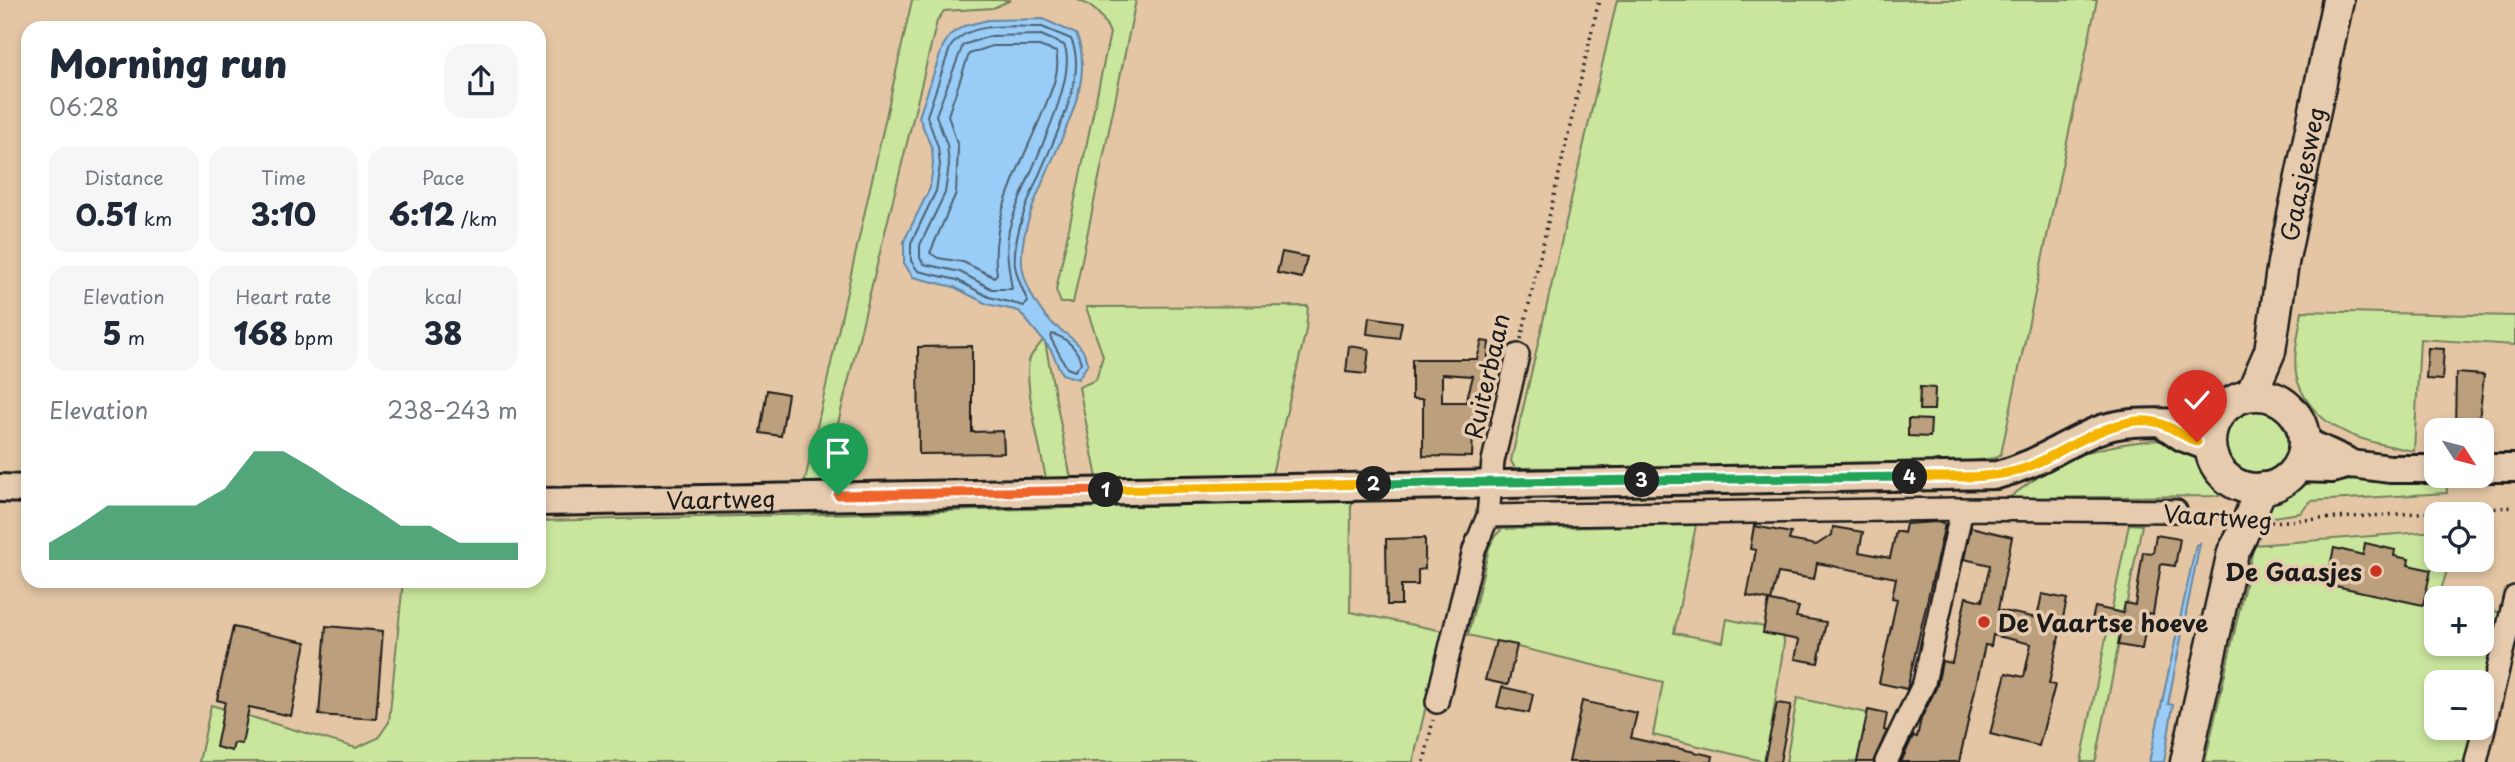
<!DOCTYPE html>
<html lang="en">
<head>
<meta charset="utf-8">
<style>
	:root { --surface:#fff; --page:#f6f6f7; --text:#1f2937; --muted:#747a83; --accent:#0b8043 }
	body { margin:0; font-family:"Playpen Sans",sans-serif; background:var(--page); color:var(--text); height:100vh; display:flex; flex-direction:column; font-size:26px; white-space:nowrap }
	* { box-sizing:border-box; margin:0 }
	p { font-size:23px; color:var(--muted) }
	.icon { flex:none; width:38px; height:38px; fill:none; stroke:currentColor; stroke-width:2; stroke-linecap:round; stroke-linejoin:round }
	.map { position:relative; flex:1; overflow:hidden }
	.drawer { position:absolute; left:21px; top:21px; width:525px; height:567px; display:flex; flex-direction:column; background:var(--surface); border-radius:21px; box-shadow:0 4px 10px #0003 }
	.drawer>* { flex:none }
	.needle { width:46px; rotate:126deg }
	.tools { position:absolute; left:2424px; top:418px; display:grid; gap:14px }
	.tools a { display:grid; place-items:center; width:70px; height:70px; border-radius:14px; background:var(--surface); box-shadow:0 4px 10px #0003; font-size:35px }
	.pin { position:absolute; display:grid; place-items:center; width:60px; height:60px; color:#fff; margin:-72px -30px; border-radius:50% 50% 50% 0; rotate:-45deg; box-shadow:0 0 7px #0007 }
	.pin .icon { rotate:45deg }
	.km { position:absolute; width:35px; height:35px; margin:-18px; border-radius:50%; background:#222; color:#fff; font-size:19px; line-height:35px; text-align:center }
	.round { display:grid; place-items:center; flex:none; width:74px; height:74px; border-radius:21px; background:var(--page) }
	.overview { display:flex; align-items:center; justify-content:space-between; height:119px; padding:0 28px }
	h1 { font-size:38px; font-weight:800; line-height:52px }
	.stats { display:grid; grid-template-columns:repeat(3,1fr); gap:10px; height:119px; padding:7px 28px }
	.stats div { display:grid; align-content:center; border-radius:18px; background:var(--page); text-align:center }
	.stats b { font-size:30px; font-weight:800 }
	.stats small { font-size:19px; font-weight:400 }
	.stats p { font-size:19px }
	.chart { height:196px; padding:14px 28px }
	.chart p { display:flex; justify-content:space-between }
	.chart svg { width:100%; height:126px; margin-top:7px; fill:var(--accent); opacity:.7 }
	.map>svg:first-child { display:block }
	.green { fill:#cae69d; stroke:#73815c; stroke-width:2 }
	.water { fill:#99ccf6; stroke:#67869f; stroke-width:2 }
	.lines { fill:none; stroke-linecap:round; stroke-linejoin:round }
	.shore { stroke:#4e6273; stroke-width:2 }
	.building { fill:#bc9f7c; stroke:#1c1c1c; stroke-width:2; fill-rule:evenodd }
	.minor-casing { stroke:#1c1c1c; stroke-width:26 }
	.tertiary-casing { stroke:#1c1c1c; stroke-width:32 }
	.secondary-casing { stroke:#1c1c1c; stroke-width:35 }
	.path { stroke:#1c1c1c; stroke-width:3.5; stroke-dasharray:2 5; stroke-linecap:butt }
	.minor { stroke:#e6cbae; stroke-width:21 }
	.tertiary { stroke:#e6cbae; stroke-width:26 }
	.secondary { stroke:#e6cbae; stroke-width:30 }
	.split-1-casing { stroke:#fff; stroke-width:14 }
	.split-2-casing { stroke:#fff; stroke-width:14 }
	.split-3-casing { stroke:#fff; stroke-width:14 }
	.split-4-casing { stroke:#fff; stroke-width:14 }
	.split-5-casing { stroke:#fff; stroke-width:14 }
	.split-1 { stroke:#f0652b; stroke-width:9 }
	.split-2 { stroke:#f5b400; stroke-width:9 }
	.split-3 { stroke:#22a559; stroke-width:9 }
	.split-4 { stroke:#22a559; stroke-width:9 }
	.split-5 { stroke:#f5b400; stroke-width:9 }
	.poi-dot { fill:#c8321e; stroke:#e6cbae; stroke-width:2.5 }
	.labels { text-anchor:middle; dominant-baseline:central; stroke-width:7; stroke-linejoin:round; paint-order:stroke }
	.street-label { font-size:24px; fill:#1c1c1c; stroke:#e6cbae }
	.poi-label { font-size:24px; font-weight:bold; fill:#1c1c1c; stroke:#e6cbae; text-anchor:end }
</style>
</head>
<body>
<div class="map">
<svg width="2515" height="762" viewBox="0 0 2515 762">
	<rect width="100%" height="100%" fill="#e4c6a5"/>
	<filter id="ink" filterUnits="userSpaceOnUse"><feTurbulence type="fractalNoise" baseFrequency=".0143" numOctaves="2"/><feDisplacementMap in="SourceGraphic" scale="14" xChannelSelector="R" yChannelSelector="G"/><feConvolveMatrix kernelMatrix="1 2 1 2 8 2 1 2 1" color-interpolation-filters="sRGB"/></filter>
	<g filter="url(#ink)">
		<path class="green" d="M912,0H1011L993,8L944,11L937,21L823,484L804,485Z
			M1078,0H1136L1073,303H1061L1056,290L1110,33C1103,16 1095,7 1078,0Z
			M1617,0H2097L2001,454L1994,458L1945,465L1515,468L1511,461L1522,413Z
			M1308,306L1306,330L1272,474L1097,478L1079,387L1096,380L1103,356L1086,307Z
			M2302,311L2515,316V345L2420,339L2414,451C2368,442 2316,433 2298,382C2291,361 2299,333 2302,311Z
			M1043,340L1045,342L1071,479H1046C1042,456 1022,377 1030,358C1033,352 1039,346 1043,340Z
			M2223 444a33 33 0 1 1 66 0a33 33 0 1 1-66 0Z
			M2154,440C2202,448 2203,450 2219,496L2009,498C2062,457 2087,447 2154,440Z
			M2353,477L2446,480L2447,493L2311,501L2300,513L2260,519C2278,484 2318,480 2353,477Z
			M1351,501L1350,612L1443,631L1413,762H199L211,705L356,748L378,738L389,722L403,581H539V521Z
			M2129,524L2142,525L2097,755L2095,762H2081Z
			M1696,525L1674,633L1723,642L1727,619L1783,631L1784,643L1766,762L1653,735L1663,682L1468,635L1489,548L1495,536L1502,529Z
			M2436,531V560H2450L2442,587L2444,598H2436V644H2482V610L2506,613L2482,721V682H2436V728H2480L2472,762H2205L2254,545Z
			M1797,698L1872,714L1861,762H1786Z"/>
		<path class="water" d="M1043,19L1076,34C1106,101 1017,191 1022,265C1024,282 1035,305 1047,318C1063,336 1082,338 1088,364L1078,379L1062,374L1051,350L1019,311L987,304L954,287L913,277L904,263V241L930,188L933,164L932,149L919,117L943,46L951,34L964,26L988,20Z
			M2200,543L2168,704L2173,705L2164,762H2149L2196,545Z"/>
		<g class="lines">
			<path class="shore" d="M1042,27L1071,39C1098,95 1009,198 1015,266C1017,278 1023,291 1028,302L1024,306L989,297L957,280L918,271L911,261V243L936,191L940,165L938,147L927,116L950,48C967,20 1013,27 1042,27Z
				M1041,35L1064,45C1081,81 1019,187 1009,230C1005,250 1009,269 1012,289H992L960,272L924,264L920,258V245L945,193L949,165L947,145L936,115L963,45L990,36Z
				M992,46H1039L1056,52C1061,71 1051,91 1044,109C1024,160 988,218 997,274L994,277L963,262L938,258L930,253L956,193L958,147L948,115L969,54Z
				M1052,334C1066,337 1078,349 1081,363L1075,371L1067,368L1051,339Z"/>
		</g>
		<path class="building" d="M1282,252L1307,257L1302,278L1277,273Z
			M1369,317L1402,322L1399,338L1367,334Z
			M1482,341L1489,342L1486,381L1479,410L1474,408L1472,457L1423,456V399H1412V359H1477ZM1442,374L1473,376L1466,402H1442Z
			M972,346V432L1003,431L1004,453L919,454L918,347Z
			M1349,346L1369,349L1366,374L1346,372Z
			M2428,348L2444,349L2442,380L2426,379Z
			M2456,373L2484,375L2478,430L2455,429Z
			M1920,387L1935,388L1934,410H1919Z
			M767,390L788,394L781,436L760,433Z
			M1908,419L1931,420L1930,437L1908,436Z
			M1936,522L1945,524L1907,689L1879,683L1897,599L1892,598L1896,578L1817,563L1814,579L1778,573L1771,601L1799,607L1796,617L1826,622L1818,663L1795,659L1799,640L1763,633L1769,600L1747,596L1756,550L1750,549L1754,526L1791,533L1789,540L1816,545L1832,535L1833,527L1863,532L1859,552L1890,558L1896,531L1904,533L1906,524Z
			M1971,527L2012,537L1998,610L2037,618L2042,594L2067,599L2049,684L2055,685L2039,746L1990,734L2006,673L2024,677L2031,644L1993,635L1991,646L1985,645L1959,762H1901L1913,736L1917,737L1921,719L1937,686L1942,661L1952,663L1966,597L1982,601L1990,565L1964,559Z
			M2156,535L2180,539L2175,566L2161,564L2153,614L2148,613L2142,649L2118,645L2121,627L2092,620L2095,607L2123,613L2125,603L2135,605L2143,552L2153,553Z
			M1425,538V569L1418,570V585H1401V605H1387L1386,539Z
			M2365,543L2395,550L2394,556L2409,559L2408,565L2431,570L2423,605L2326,584L2334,548L2363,555Z
			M326,626L383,631L376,719L319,715Z
			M233,627L306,642L291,716L249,707L242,744L234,743L232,751L216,747L225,702L217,700Z
			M1496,641L1517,645L1508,685L1485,680Z
			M1502,687L1533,694L1529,713L1497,707Z
			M1582,701L1637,713L1631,738L1713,756L1712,762H1569Z
			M1777,703L1791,705L1780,762H1764Z
			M1868,710L1887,714L1884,730L1887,731L1873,762H1857Z"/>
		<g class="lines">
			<defs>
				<path id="minor" d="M1488,516L1954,509L2176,511
					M1437,702L1474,550L1488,516L1493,461L1518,355
					M1886,762L1924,683L1962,509
					M2476,762L2515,597"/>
				<g id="tertiary">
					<path d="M2163,424L2182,437L2211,448"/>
					<path d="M2304,441L2347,461"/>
					<path d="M2296,468L2332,469L2351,464L2390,469H2436"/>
					<path d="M2482,468H2515"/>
					<path d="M0,488L28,489"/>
					<path id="s1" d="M539,502L1997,475C2037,465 2060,446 2096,431C2134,416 2176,426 2215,421"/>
				</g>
				<g id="secondary">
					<path id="s2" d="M2251,395L2270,351L2283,263L2338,0"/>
					<circle cx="2257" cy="442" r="47"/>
					<path d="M2186,762L2233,552C2246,532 2251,509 2262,488"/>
				</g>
			</defs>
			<use href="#minor" class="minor-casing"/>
			<use href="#tertiary" class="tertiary-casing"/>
			<use href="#secondary" class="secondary-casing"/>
			<path class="path" d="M1521,339L1599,0
				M2195,514L2225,519
				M2271,522L2515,507
				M1424,762L1433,720"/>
			<use href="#minor" class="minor"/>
			<use href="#tertiary" class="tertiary"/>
			<use href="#secondary" class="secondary"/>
		</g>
	</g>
	<g class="lines" filter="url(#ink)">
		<defs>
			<path id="split-1" d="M838,495L1106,490"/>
			<path id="split-2" d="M1106,490L1374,484"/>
			<path id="split-3" d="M1374,484L1642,480"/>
			<path id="split-4" d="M1642,480L1910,477"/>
			<path id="split-5" d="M1910,477C1948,476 1992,481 2028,467C2065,452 2123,407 2164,425C2176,429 2185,438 2197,442"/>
		</defs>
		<use href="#split-1" class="split-1-casing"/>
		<use href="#split-2" class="split-2-casing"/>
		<use href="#split-3" class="split-3-casing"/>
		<use href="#split-4" class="split-4-casing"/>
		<use href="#split-5" class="split-5-casing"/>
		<use href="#split-1" class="split-1"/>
		<use href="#split-2" class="split-2"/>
		<use href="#split-3" class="split-3"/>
		<use href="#split-4" class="split-4"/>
		<use href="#split-5" class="split-5"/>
	</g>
	<g class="poi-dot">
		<circle cx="2376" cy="571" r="7"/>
		<circle cx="1984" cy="622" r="7"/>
	</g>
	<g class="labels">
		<g class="street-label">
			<text stroke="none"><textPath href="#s2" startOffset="228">Gaasjesweg</textPath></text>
			<text transform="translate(1486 376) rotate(-77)">Ruiterbaan</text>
			<text stroke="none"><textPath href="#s1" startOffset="182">Vaartweg</textPath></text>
			<text transform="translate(2218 516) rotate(4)">Vaartweg</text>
		</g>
		<g class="poi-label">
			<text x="2362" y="571">De Gaasjes</text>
			<text x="1998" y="622" text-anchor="start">De Vaartse hoeve</text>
		</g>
	</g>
</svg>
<div class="tools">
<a><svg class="needle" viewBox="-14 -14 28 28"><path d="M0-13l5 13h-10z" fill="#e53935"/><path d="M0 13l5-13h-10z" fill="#747a83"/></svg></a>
<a><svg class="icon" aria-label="locate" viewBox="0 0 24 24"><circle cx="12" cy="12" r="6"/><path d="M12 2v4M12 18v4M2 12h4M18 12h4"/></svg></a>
<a>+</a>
<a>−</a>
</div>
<div class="pin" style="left:838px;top:495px;background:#1e9e55"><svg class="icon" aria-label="arrive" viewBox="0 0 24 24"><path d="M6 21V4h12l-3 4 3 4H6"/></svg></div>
<div class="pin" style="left:2197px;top:442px;background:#d93025"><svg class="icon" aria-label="check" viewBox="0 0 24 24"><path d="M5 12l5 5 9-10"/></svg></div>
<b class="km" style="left:1106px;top:490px">1</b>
<b class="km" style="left:1374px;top:484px">2</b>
<b class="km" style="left:1642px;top:480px">3</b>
<b class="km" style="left:1910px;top:477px">4</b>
<section class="drawer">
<div class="overview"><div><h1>Morning run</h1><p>06:28</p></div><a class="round"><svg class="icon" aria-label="share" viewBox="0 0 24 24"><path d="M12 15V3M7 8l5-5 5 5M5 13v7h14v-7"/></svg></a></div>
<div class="stats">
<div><p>Distance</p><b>0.51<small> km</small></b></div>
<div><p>Time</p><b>3:10</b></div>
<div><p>Pace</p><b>6:12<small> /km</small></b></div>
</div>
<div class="stats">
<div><p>Elevation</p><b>5<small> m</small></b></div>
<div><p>Heart rate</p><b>168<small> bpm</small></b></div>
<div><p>kcal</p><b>38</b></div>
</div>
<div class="chart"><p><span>Elevation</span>238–243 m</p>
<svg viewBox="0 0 160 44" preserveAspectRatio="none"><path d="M0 44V38L10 32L20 25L30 25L40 25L50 25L60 19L70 6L80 6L90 12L100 19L110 25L120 32L130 32L140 38L150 38L160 38V44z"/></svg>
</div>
</section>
</div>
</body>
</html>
